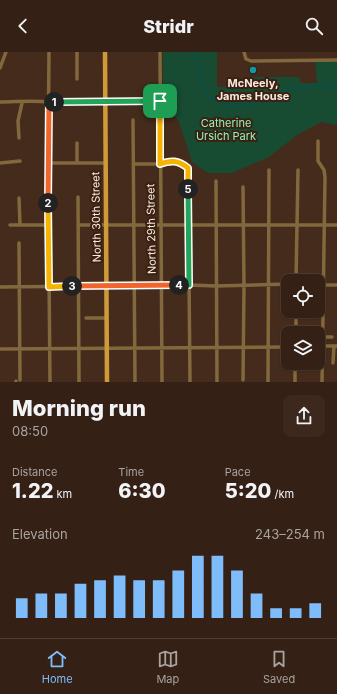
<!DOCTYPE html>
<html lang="en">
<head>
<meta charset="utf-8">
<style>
	:root { --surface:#342014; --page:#3c281d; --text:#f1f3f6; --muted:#a9a3a0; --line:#4e3e34; --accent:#7fbdfa }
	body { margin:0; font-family:Inter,sans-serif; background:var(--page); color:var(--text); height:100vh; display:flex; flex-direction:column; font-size:15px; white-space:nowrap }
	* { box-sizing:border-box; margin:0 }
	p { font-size:13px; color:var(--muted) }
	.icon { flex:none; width:22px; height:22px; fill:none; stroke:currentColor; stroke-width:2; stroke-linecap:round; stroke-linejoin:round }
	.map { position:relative; height:330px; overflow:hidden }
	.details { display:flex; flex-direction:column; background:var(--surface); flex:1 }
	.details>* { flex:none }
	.tools { position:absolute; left:281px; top:222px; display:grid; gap:8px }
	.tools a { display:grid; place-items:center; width:44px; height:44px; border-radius:8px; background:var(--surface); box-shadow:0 1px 3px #0004,0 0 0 1px var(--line); font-size:20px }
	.pin { position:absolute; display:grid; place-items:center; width:34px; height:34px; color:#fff; margin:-17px; border-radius:8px; box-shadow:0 2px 6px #0006 }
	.km { position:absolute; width:20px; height:20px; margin:-10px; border-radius:50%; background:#222; color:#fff; font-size:11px; line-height:20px; text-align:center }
	.round { display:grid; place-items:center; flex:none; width:42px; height:42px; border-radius:8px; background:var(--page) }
	.overview { display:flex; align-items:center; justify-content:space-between; height:68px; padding:0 12px }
	h1 { font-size:22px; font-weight:800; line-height:30px }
	.metrics { display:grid; grid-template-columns:repeat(3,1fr); gap:6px; height:68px; padding:4px 12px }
	.metrics div { display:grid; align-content:center }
	.metrics b { font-size:20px; font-weight:800 }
	.metrics small { font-size:11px; font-weight:400 }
	.metrics p { font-size:11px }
	.chart { height:112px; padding:8px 12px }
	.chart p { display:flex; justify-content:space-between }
	.chart svg { width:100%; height:72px; margin-top:4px; stroke:var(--accent); stroke-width:6 }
	header { display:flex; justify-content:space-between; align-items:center; height:52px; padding:0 12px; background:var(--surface); font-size:18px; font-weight:800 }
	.tab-bar { display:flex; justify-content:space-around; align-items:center; height:56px; border-top:1px solid var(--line); background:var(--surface); font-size:11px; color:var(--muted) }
	.tab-bar a { display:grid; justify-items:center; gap:2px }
	.tab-bar .on { color:var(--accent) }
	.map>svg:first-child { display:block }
	.green { fill:#174c32 }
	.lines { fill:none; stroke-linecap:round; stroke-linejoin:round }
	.stream { stroke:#005061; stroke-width:1 }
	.minor { stroke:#82683d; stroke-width:3.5 }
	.major { stroke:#d19a39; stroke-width:4.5 }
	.split-1-casing { stroke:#fff; stroke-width:8 }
	.split-2-casing { stroke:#fff; stroke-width:8 }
	.split-3-casing { stroke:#fff; stroke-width:8 }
	.split-4-casing { stroke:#fff; stroke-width:8 }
	.split-5-casing { stroke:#fff; stroke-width:8 }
	.split-6-casing { stroke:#fff; stroke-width:8 }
	.split-1 { stroke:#22a559; stroke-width:5 }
	.split-2 { stroke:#f0652b; stroke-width:5 }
	.split-3 { stroke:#f5b400; stroke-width:5 }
	.split-4 { stroke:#f0652b; stroke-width:5 }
	.split-5 { stroke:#22a559; stroke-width:5 }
	.split-6 { stroke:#f5b400; stroke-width:5 }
	.culture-dot { fill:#0f9aa8; stroke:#3a2111; stroke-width:1.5 }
	.labels { text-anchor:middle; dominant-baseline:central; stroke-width:4; stroke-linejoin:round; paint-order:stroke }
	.poi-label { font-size:11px; font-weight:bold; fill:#fbe9df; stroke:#3a2111 }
	.park-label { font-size:11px; fill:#8ff2bc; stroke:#3a2111 }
	.street-label { font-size:11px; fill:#fbe9df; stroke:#3a2111 }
</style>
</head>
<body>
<header><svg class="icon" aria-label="back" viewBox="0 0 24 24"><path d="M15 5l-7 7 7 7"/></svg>Stridr<svg class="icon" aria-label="search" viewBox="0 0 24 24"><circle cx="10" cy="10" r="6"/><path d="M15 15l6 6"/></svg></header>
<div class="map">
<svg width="337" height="330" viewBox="0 0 337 330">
	<rect width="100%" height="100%" fill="#452b1b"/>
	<path class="green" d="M163,0H217V35H246V25H300V31H317L315,8H337V73L321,70L297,83L269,105L232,121H208L192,110L179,70L163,46Z"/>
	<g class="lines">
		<path class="stream" d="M195,0L198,18L207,44L217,49L235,55L250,53L286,38L310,34L327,32L337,38"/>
		<path class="minor" d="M49,0L48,111L50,330
			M77,0V27
			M160,0L162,330
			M244,0L246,7L251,9L337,8
			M0,16L6,0
			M0,50C16,50 32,48 49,50L160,49
			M133,68L135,330
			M19,86L18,69L22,51
			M318,89V109L324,118L325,125L322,330
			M77,91V111
			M0,111L20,109
			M48,111H105
			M133,112H160L176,108L183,111L188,116L190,330
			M216,129L217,330
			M243,135L244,234L243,328
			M78,145L79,330
			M19,146L20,173
			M10,173H49
			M78,173H337
			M19,191L20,328
			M296,229L298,118
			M318,233H337
			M0,235L189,233L216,234L288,232
			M86,266H106
			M296,281V259
			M323,285H332
			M318,294H337
			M0,297L288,295
			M333,311L334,294
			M16,329V330
			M268,330L269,118
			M295,330V311"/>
		<path class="major" d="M105,0L107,330"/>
	</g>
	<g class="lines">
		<defs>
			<path id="split-1" d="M54,50L160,49"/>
			<path id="split-2" d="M48,151L49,50H54"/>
			<path id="split-3" d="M48,151L49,235L72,234"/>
			<path id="split-4" d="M72,234L179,233"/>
			<path id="split-5" d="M179,233H189L188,137"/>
			<path id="split-6" d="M160,49V112C171,108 178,108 188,116V137"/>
		</defs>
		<use href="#split-1" class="split-1-casing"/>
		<use href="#split-2" class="split-2-casing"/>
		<use href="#split-3" class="split-3-casing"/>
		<use href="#split-4" class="split-4-casing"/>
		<use href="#split-5" class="split-5-casing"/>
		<use href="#split-6" class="split-6-casing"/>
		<use href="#split-1" class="split-1"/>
		<use href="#split-2" class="split-2"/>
		<use href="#split-3" class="split-3"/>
		<use href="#split-4" class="split-4"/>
		<use href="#split-5" class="split-5"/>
		<use href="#split-6" class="split-6"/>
	</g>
	<circle class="culture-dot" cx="253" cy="18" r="4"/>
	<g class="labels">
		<g class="poi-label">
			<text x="253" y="31">McNeely,<tspan x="253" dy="13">James House</tspan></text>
		</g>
		<g class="park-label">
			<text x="226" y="71">Catherine<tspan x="226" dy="13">Ursich Park</tspan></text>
		</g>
		<g class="street-label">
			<text transform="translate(96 165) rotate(-91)">North 30th Street</text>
			<text transform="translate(151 177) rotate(-91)">North 29th Street</text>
		</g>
	</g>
</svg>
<div class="tools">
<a><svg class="icon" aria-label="locate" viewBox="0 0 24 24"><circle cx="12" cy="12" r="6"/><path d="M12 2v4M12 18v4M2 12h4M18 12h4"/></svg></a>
<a><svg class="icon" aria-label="layers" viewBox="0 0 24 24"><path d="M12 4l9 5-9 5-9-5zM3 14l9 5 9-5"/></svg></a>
</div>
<div class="pin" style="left:160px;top:49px;background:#1e9e55"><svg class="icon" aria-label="arrive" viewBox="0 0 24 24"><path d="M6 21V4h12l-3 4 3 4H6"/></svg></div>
<b class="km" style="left:54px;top:50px">1</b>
<b class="km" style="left:48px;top:151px">2</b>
<b class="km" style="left:72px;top:234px">3</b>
<b class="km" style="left:179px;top:233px">4</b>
<b class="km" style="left:188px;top:137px">5</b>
</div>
<section class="details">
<div class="overview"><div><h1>Morning run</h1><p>08:50</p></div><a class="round"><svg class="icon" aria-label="share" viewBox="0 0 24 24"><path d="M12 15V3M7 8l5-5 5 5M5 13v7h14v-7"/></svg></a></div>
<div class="metrics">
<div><p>Distance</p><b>1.22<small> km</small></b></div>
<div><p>Time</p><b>6:30</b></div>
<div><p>Pace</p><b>5:20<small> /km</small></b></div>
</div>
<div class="chart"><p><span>Elevation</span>243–254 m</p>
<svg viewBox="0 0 160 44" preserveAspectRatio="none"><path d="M5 44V32M15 44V29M25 44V29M35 44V23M45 44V21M55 44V18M65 44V21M75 44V21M85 44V15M95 44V6M105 44V6M115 44V15M125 44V29M135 44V38M145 44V38M155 44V35"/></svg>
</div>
</section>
<nav class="tab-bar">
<a class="on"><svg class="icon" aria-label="home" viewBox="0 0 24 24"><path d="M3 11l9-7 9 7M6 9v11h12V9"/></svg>Home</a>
<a><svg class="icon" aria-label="map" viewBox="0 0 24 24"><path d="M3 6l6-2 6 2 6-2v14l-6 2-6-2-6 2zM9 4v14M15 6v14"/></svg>Map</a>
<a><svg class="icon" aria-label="saved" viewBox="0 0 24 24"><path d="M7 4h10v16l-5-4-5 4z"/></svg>Saved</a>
</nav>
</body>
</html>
